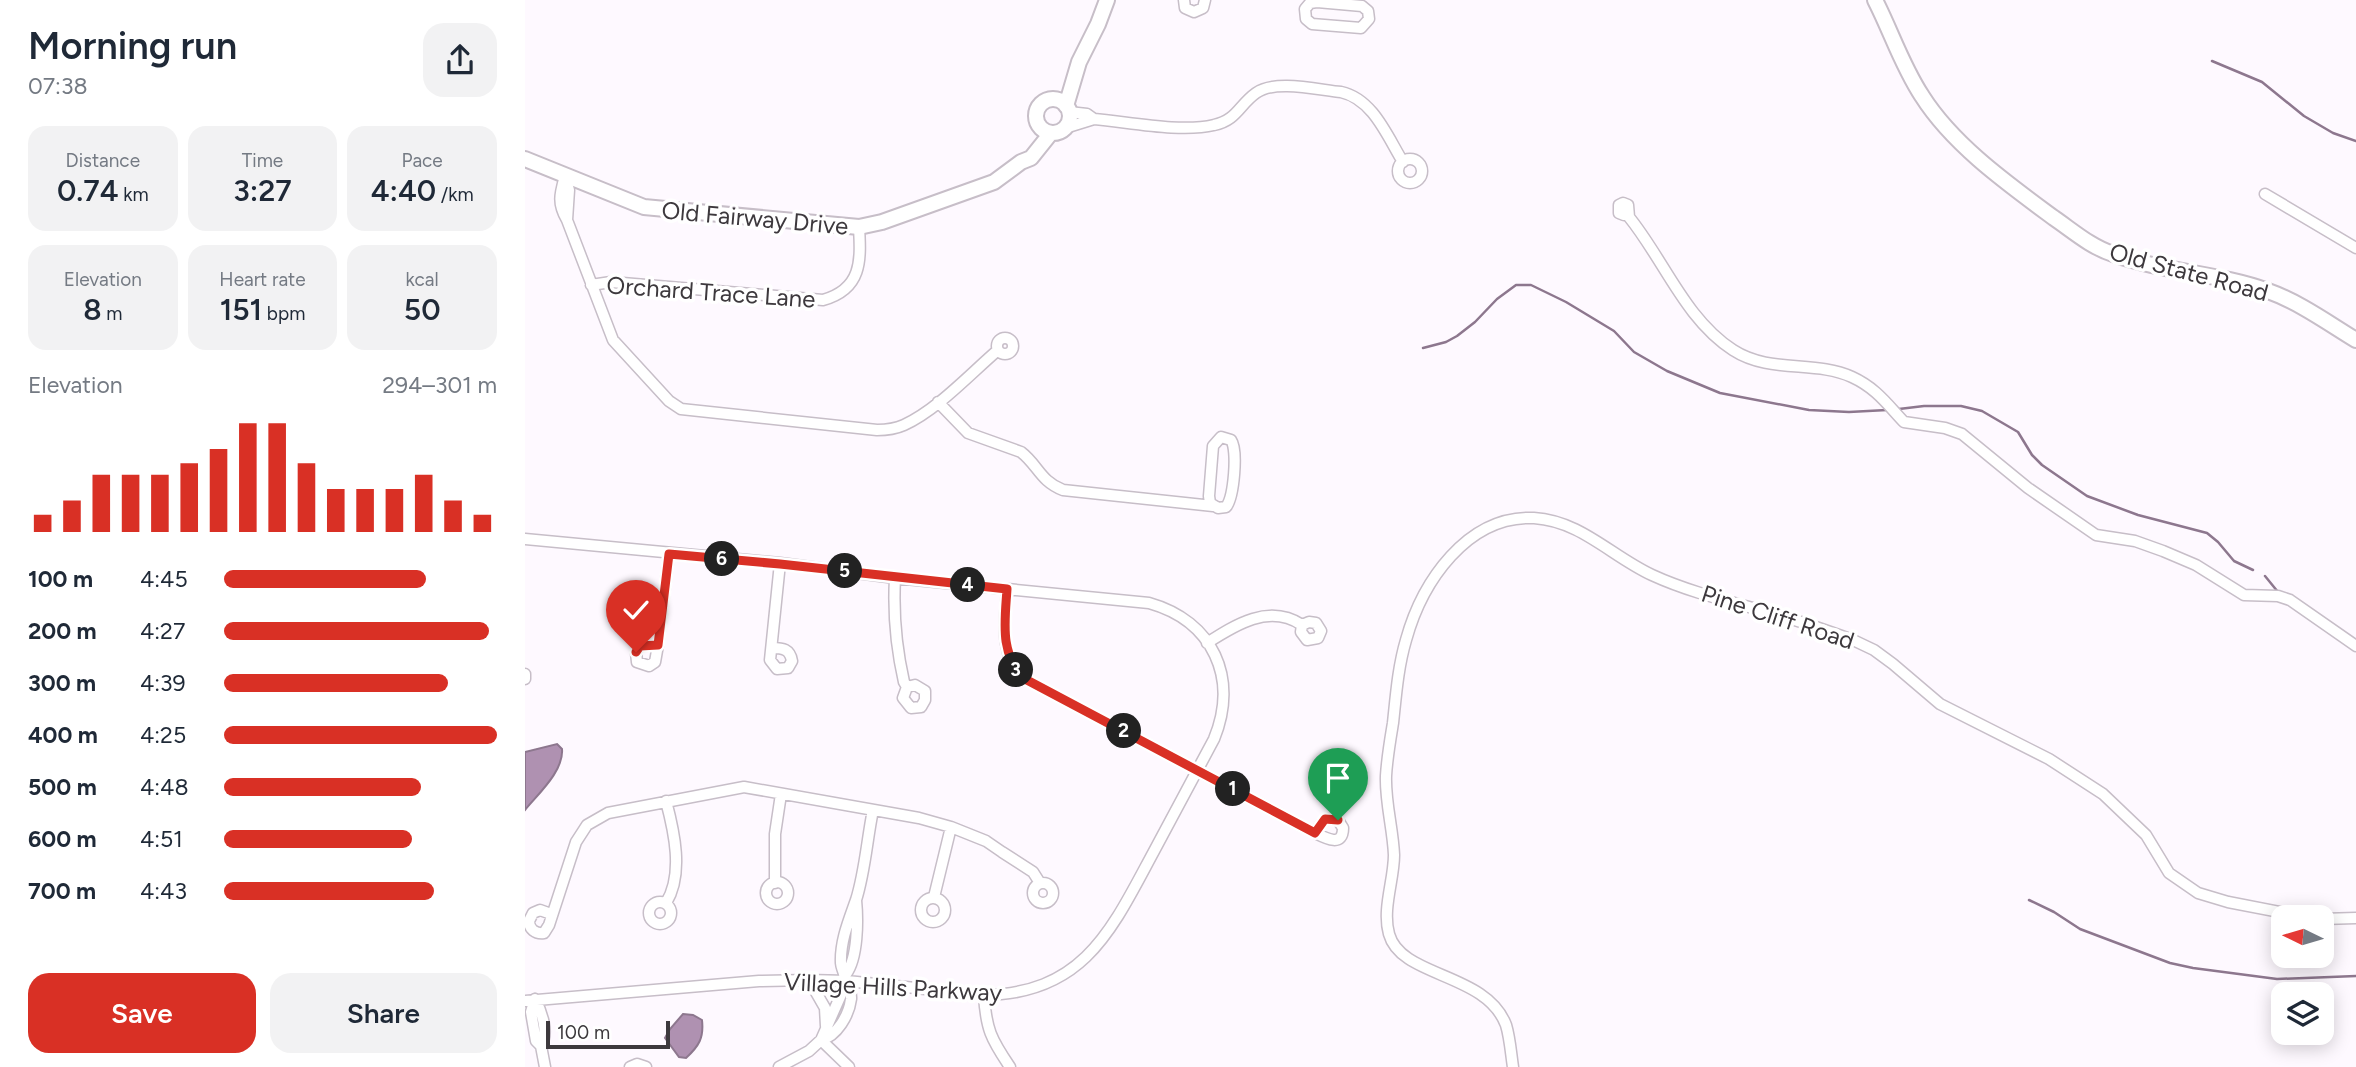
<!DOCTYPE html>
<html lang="en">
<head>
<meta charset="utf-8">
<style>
	:root { --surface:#fff; --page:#f2f2f3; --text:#1f2937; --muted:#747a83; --accent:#d93025 }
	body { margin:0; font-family:Figtree,sans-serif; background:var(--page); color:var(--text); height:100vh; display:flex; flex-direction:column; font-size:26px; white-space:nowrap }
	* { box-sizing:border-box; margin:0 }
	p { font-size:23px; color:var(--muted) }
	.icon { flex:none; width:38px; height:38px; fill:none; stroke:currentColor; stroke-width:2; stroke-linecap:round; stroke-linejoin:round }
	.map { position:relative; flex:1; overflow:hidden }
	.drawer { display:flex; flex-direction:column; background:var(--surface); width:525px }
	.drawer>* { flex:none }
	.needle { width:46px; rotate:275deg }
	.buttons { position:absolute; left:1746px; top:905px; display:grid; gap:14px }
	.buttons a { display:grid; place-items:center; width:63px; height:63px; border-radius:14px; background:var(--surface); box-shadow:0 4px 18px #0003; font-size:35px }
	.scale { position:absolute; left:21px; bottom:18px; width:124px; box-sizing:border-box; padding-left:7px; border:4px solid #3d393d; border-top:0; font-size:19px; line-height:24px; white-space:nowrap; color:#3d393d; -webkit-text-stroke:5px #fff; paint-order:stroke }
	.pin { position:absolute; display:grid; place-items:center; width:60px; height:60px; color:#fff; margin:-72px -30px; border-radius:50% 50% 50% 0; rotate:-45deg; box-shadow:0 0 7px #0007 }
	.pin .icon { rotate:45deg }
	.km { position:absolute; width:35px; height:35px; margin:-18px; border-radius:50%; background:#222; color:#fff; font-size:19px; line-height:35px; text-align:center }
	.round { display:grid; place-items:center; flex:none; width:74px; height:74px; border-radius:21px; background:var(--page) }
	.overview { display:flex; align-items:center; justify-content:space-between; height:119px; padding:0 28px }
	h1 { font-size:38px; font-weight:600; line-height:52px }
	.figures { display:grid; grid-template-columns:repeat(3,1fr); gap:10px; height:119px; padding:7px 28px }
	.figures div { display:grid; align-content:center; border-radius:18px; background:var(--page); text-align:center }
	.figures b { font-size:30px; font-weight:600 }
	.figures small { font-size:19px; font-weight:400 }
	.figures p { font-size:19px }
	.chart { height:196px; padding:14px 28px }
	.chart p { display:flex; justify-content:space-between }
	.chart svg { width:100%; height:126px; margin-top:7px; stroke:var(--accent); stroke-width:6 }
	.button { display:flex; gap:14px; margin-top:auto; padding:14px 28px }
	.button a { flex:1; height:80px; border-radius:21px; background:var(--accent); color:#fff; font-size:28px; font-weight:600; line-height:80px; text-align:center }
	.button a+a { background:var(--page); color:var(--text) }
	ul { padding:0 28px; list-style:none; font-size:23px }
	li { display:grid; grid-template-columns:112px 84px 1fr; align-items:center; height:52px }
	li i { height:18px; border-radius:9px; background:var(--accent) }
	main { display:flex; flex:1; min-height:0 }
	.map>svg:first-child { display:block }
	.water { fill:#af91b1; stroke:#8d778e; stroke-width:2 }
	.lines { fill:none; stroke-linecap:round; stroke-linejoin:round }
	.stream { stroke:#8d778e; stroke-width:2.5 }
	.street-casing { stroke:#c7bec8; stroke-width:13 }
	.secondary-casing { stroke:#c7bec8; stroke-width:18 }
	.street { stroke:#fff; stroke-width:10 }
	.secondary { stroke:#fff; stroke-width:14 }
	.route-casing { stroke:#fff; stroke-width:14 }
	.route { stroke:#d93025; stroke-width:9 }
	.labels { text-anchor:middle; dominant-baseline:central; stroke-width:7; stroke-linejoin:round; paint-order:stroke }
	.street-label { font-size:24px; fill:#3d393d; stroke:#fff }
</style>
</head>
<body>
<main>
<section class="drawer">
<div class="overview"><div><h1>Morning run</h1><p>07:38</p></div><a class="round"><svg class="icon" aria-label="share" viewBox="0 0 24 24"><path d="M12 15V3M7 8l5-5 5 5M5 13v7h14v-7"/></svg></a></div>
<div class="figures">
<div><p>Distance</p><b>0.74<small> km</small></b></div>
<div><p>Time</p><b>3:27</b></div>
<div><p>Pace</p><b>4:40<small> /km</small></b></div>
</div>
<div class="figures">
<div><p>Elevation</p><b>8<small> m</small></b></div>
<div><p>Heart rate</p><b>151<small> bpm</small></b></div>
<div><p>kcal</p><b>50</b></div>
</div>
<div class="chart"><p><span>Elevation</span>294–301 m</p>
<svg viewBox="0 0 160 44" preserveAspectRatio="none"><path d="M5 44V38M15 44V33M25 44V24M35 44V24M45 44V24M55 44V20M65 44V15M75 44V6M85 44V6M95 44V20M105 44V29M115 44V29M125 44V29M135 44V24M145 44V33M155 44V38"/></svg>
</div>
<ul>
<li><b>100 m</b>4:45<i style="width:74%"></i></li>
<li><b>200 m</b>4:27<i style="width:97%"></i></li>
<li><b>300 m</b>4:39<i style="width:82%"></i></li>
<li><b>400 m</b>4:25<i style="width:100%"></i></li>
<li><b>500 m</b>4:48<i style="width:72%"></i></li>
<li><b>600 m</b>4:51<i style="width:69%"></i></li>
<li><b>700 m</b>4:43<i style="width:77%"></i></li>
</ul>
<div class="button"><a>Save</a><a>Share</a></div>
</section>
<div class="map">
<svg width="1831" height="1067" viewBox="0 0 1831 1067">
	<rect width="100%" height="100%" fill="#fef9ff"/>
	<path class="water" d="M32,744L37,749C39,771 13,794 0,810V752Z
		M158,1014L168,1015L177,1020C179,1038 174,1046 161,1058L154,1057L140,1038L145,1029Z"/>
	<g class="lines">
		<path class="stream" d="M1687,61L1737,82L1779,116L1808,133L1831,141
			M898,348L921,342L932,336L950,322L972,299L991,285H1006L1041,302L1089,331L1109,352L1142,371L1195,393L1284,410L1324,412L1362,410
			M1374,409L1399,406H1436L1457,411L1493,432L1507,455L1517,465L1562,496L1613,515L1682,533L1693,542L1709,561L1728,570
			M1740,576L1753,592
			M1504,900L1529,912L1555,929L1645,963L1668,968L1752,979L1831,976"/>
		<defs>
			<path id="street" d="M659,0L660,8L669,12L678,8L680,0
				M792,2L837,6L843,11L844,19L836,28L787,24L781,19L780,9L785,3Z
				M544,112L562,114L569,119C604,122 656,133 689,125C712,120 714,105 731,93C750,79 794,90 816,92C848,99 862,136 878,162
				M540,128L569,119
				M873 171a12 12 0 1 1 24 0a12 12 0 1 1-24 0Z
				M40,176C35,194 32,203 42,220L88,340L144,401L156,409L352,430C362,430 370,429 379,425C412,410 445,374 473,350
				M40,176L44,190L42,220
				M1740,194L1831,248
				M1103,213L1099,215L1094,213V205L1098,203L1103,205L1104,217C1139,260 1160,319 1208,350C1245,374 1290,360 1327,377C1351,388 1362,404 1379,422L1420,428L1437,434L1503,488L1571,535L1610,541L1638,551L1671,565L1719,595L1753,596L1765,600L1831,646
				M66,285L86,282L298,300C337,289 336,261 334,227
				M472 346a8 8 0 1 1 16 0a8 8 0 1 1-16 0Z
				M413,402L443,433L496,452C513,465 515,481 538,490L688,506
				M696,437L706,440C713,450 709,497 701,507L693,508L685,503L684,496L688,446Z
				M0,539L255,563L370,578L624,603C688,621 714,678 689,739C669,777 648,815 628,853C587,929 559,994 459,995L322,981L284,980L234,981L0,1001
				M370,578C368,614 371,647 379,682L382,687L378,698L386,708L396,707L400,700V691L390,685L382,687
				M482,589C480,621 473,655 500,679L790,833C802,839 818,847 818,828L813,820C800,815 796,824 790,833
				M682,643C710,625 744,603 777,625L776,632L782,640L793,638L796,631L791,623L784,622L777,625
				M133,645L115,646L111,652L112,662L124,666L130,662L133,645L144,554
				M247,648C258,648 265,649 267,661L263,668L252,669L245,660L255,563
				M0,674V679
				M241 893a11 11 0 1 1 22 0a11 11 0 1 1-22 0Z
				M508 893a10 10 0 1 1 20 0a10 10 0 1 1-20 0Z
				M250,883V834L256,794
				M409,897L426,827
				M396 910a12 12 0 1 1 24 0a12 12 0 1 1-24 0Z
				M124 913a11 11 0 1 1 22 0a11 11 0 1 1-22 0Z
				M141,903C159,874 149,831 141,801
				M26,914L15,910L8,913L4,921C4,929 10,934 19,933L24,925L51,842L62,825L83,813L219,787L394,818L426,827L461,841L477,852L508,872L515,883
				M1797,919L1831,918
				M321,974C333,958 333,920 331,900
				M284,980L300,1008L301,1026
				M459,995C461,1029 466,1039 485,1067
				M10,999L6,1012L11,1041L16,1046L20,1067
				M10,999C17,1012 24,1033 16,1046
				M105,1067L112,1064L121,1067
				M254,1067L284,1051L296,1040L322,981
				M324,1067L296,1040C312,1036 324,1015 326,999C327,986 317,974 316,963C315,941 324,920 331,900C340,872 342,839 348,810
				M988,1067C986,1054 985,1038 981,1025C961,972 876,978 864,934C857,909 869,880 869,855C868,829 860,802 861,776C862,758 865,741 868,723C871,695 873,667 881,640C897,582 942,515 1009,518C1056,521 1086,556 1127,575C1166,593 1211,603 1253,615C1278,622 1303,631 1328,640L1349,650L1368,664L1415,704L1524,759L1578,794L1621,835L1644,873L1673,893L1703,902L1781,917"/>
			<path id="secondary" d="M1350,0C1366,31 1377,66 1397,96C1428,145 1483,184 1529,218C1548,231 1566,247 1588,254C1638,272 1693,273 1743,291C1774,302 1803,323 1831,340
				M511 116a17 17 0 1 1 34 0a17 17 0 1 1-34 0Z
				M541,106L554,62L573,24L582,0
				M0,159L119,207L334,227L357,222L469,182L496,162L506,158L526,133"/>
		</defs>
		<use href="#street" class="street-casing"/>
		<use href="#secondary" class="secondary-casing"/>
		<use href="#street" class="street"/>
		<use href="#secondary" class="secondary"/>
	</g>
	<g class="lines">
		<defs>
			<path id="route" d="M111,652L115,646L133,645L144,554L255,564L482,589C480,621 474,654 500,679L790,833L800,819L813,820"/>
		</defs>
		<use href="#route" class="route-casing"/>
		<use href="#route" class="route"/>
	</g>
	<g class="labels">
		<g class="street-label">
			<text transform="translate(230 218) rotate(5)">Old Fairway Drive</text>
			<text transform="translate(1664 272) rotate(15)">Old State Road</text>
			<text transform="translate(186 292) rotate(4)">Orchard Trace Lane</text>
			<text transform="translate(1253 617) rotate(18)">Pine Cliff Road</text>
			<text transform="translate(368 987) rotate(3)">Village Hills Parkway</text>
		</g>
	</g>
</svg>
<div class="buttons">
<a><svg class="needle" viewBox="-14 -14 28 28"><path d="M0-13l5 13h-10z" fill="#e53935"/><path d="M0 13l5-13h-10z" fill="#747a83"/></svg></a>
<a><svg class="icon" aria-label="layers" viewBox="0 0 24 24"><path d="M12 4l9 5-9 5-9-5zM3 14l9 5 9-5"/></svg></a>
</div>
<div class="scale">100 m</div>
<div class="pin" style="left:813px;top:820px;background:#1e9e55"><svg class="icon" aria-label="arrive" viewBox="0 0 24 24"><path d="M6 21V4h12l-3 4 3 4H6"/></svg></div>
<div class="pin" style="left:111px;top:652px;background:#d93025"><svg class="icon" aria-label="check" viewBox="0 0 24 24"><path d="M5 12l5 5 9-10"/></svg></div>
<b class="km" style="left:708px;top:789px">1</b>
<b class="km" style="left:599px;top:731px">2</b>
<b class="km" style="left:491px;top:670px">3</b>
<b class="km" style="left:443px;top:585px">4</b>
<b class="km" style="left:320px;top:571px">5</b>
<b class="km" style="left:197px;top:559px">6</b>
</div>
</main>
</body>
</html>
